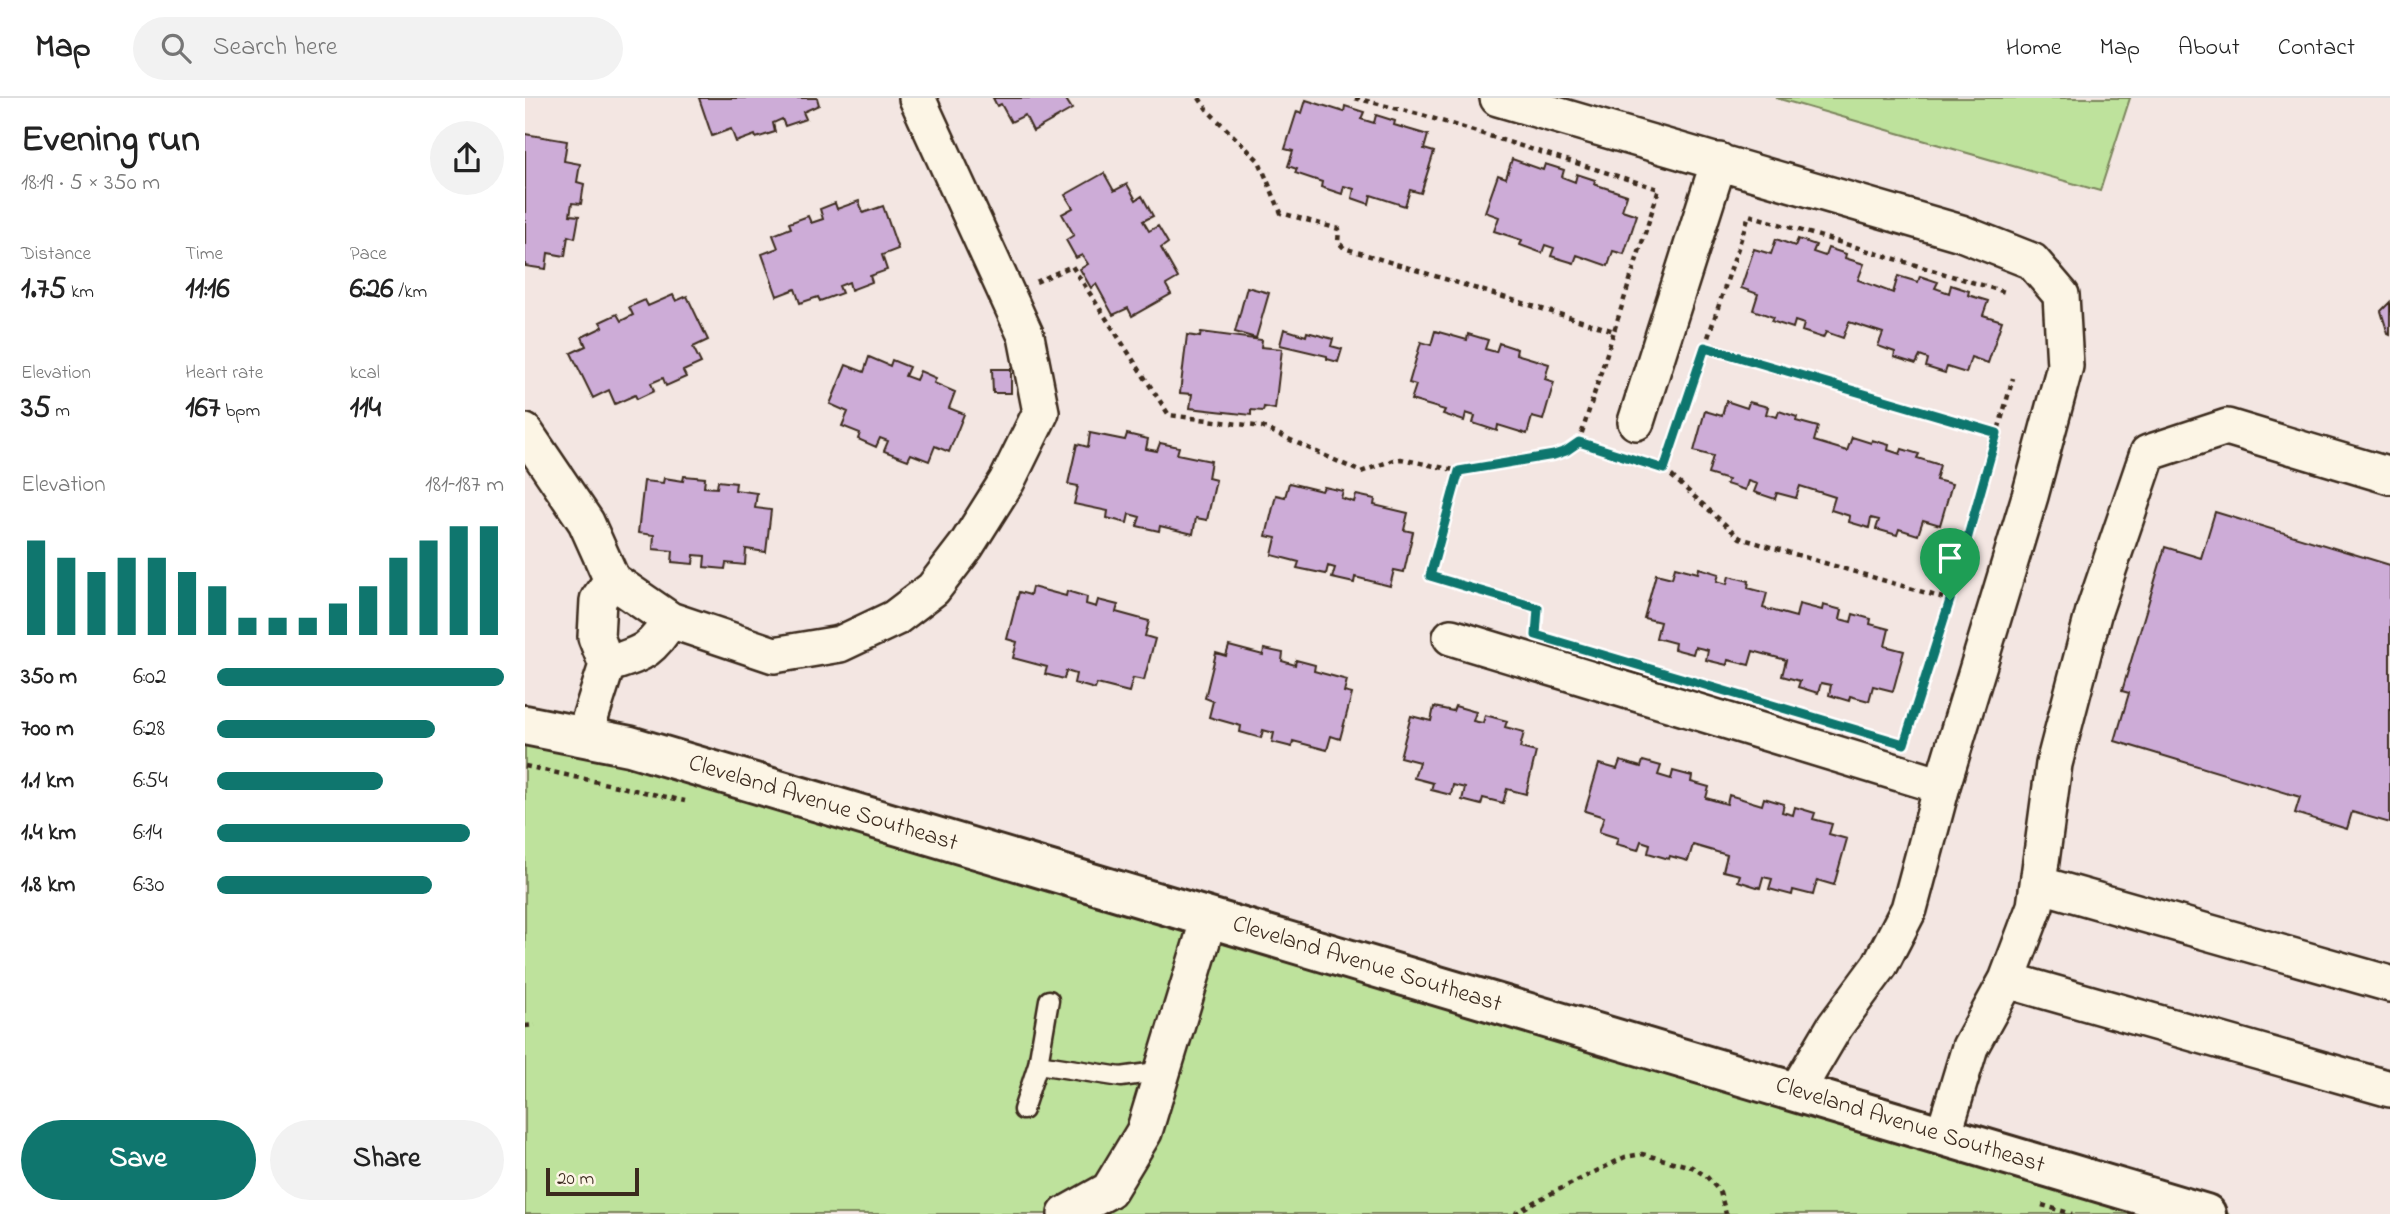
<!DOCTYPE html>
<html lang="en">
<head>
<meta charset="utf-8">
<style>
	:root { --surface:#fff; --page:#f2f2f2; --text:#222; --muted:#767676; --line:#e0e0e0; --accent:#0f766e }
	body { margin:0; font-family:"Indie Flower",sans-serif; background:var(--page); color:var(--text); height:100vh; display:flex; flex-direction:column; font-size:26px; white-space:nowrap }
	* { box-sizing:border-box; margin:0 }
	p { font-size:23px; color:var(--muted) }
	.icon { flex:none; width:38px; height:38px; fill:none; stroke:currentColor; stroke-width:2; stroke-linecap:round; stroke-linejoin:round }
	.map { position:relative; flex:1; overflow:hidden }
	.drawer { display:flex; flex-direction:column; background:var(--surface); width:525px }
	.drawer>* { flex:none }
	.scale { position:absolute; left:21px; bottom:18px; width:93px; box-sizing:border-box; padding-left:7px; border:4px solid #3b2a1e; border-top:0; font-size:19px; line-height:24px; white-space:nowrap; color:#3b2a1e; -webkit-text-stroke:5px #fcf5e5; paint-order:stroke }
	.pin { position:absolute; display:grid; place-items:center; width:60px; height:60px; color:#fff; margin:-72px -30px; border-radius:50% 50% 50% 0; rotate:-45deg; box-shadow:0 0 7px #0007 }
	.pin .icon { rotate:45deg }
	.round { display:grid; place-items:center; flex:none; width:74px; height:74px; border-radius:37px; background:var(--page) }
	.headline { display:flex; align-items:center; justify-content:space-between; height:119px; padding:0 21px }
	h1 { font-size:38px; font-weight:700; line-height:52px }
	.metrics { display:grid; grid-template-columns:repeat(3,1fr); gap:10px; height:119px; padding:7px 21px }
	.metrics div { display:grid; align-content:center }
	.metrics b { font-size:30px; font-weight:700 }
	.metrics small { font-size:19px; font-weight:400 }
	.metrics p { font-size:19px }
	.chart { height:196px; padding:14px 21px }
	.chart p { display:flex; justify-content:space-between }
	.chart svg { width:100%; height:126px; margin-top:7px; stroke:var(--accent); stroke-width:6 }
	.primary-button { display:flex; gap:14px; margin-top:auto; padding:14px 21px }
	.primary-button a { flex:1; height:80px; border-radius:42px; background:var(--accent); color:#fff; font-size:28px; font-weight:700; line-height:80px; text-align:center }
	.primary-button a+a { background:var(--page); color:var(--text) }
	ul { padding:0 21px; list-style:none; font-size:23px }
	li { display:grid; grid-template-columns:112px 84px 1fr; align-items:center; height:52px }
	li i { height:18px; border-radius:9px; background:var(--accent) }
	header { display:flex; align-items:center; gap:42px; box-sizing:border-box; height:98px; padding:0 35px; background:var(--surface); border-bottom:2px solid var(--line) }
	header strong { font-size:33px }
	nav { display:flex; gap:38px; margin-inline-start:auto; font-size:24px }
	.search { width:490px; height:63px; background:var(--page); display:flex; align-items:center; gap:18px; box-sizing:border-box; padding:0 24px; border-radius:38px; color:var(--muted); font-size:26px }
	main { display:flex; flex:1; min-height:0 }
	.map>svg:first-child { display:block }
	.green { fill:#bee29c; stroke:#7c865d; stroke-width:2 }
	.building { fill:#cdacd7; stroke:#3b2a1e; stroke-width:2 }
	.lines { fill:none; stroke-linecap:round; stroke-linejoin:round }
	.lane-casing { stroke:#3b2a1e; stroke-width:23 }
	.street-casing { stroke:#3b2a1e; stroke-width:40 }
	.secondary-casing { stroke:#3b2a1e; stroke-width:44 }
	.path { stroke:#3b2a1e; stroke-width:4.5; stroke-dasharray:5 5; stroke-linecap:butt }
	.lane { stroke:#fcf5e5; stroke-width:18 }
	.street { stroke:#fcf5e5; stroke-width:35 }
	.secondary { stroke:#fcf5e5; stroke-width:38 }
	.route-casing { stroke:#fff; stroke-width:14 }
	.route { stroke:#0f766e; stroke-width:9 }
	.labels { text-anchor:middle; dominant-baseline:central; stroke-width:7; stroke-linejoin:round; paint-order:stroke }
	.street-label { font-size:24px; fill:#3b2a1e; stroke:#fcf5e5 }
</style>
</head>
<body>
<header>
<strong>Map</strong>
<div class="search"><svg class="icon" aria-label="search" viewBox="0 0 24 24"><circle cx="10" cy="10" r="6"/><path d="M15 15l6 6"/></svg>Search here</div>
<nav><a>Home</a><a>Map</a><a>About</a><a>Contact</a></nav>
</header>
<main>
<section class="drawer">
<div class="headline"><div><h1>Evening run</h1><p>18:19 · 5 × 350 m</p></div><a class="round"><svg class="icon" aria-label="share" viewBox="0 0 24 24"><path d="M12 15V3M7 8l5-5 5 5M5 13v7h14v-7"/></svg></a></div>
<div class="metrics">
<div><p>Distance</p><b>1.75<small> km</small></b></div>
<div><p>Time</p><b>11:16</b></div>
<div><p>Pace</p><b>6:26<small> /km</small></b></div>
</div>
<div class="metrics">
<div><p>Elevation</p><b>35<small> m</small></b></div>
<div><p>Heart rate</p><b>167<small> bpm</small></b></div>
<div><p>kcal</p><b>114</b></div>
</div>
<div class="chart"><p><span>Elevation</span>181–187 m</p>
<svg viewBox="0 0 160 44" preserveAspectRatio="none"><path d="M5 44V11M15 44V17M25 44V22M35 44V17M45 44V17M55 44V22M65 44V27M75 44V38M85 44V38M95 44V38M105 44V33M115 44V27M125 44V17M135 44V11M145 44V6M155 44V6"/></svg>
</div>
<ul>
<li><b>350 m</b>6:02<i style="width:100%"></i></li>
<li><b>700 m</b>6:28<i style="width:76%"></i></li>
<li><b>1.1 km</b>6:54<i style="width:58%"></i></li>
<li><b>1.4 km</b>6:14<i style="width:88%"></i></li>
<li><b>1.8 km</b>6:30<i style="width:75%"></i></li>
</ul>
<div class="primary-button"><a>Save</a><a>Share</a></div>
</section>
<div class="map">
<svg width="1865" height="1116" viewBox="0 0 1865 1116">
	<rect width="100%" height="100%" fill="#f3e6e2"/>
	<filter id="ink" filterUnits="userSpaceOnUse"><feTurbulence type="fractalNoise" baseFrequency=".0143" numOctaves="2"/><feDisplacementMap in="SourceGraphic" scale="14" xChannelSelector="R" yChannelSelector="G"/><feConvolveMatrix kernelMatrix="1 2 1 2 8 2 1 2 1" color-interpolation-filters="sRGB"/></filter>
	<g filter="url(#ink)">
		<path class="green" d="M1251,0H1605L1575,93Z
			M0,610L1370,1010L1704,1116H0Z"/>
		<path class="building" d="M174,0H292L294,7L278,14L281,21L260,28L257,21L248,25L250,34L231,40L230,37L211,44L206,31L187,38Z
			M468,0H540L547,11L508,33L500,17L486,24L476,6L472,8Z
			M781,2L819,14L820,8L839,14L836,21L849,25L851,17L870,23L869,27L903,37L899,51L909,54L896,95L885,92L880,108L846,97L844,106L827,100L829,91L819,88L817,96L796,89L797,84L770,75L772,71L763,68L768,53L760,51L772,13L777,15Z
			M0,36L42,43L39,63L55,66L52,84L59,86L56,106L47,105L45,117L54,118L50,140L43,138L40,158L23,155L21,171L0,168Z
			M987,61L1018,72L1020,66L1039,72L1037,79L1050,84L1052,76L1070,82L1069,86L1102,97L1097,112L1112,117L1099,156L1088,153L1083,168L1052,157L1049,165L1026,158L1029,150L1020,147L1017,155L995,147L997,142L969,133L974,119L960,114L973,77L981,80Z
			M579,75L589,93L602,86L611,102L617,98L628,118L618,123L624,133L633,128L643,145L636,150L653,180L641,187L646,196L607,218L603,210L588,217L571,186L566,190L555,171L563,166L557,157L551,160L541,142L549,137L537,116L548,110L540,97Z
			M334,103L338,115L358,108L373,151L357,157L362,172L345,178L347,184L326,192L324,184L314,188L317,195L295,203L293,199L275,205L270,191L252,198L237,156L253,150L248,137L266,130L264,125L283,118L286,125L298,121L295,111L310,105L312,111Z
			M1251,141L1270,148L1273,141L1291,147L1288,154L1300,158L1303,150L1321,156L1320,160L1339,166L1333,182L1368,195L1373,178L1393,184L1395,178L1413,184L1410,190L1424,195L1426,187L1444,193L1443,197L1463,203L1458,217L1477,223L1463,265L1446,259L1441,275L1422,269L1420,275L1401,269L1403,261L1395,258L1391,266L1369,259L1370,254L1353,248L1358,235L1324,224L1318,240L1301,234L1298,240L1277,233L1279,226L1270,223L1268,230L1246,223L1248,219L1228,212L1233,196L1216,190L1229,151L1246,156Z
			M722,189L744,195L731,240L710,234Z
			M148,197L151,203L162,198L183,242L168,249L176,265L158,273L161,279L141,288L138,280L126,285L129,293L112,301L110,297L90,306L84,292L68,300L46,255L61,248L57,239L78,229L75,224L92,216L96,223L108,217L104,209L120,202L123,208Z
			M1865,204V237L1863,236L1856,213Z
			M759,231L781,238L782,234L808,241L806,248L817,251L813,264L802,261V258L755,247Z
			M910,233L942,242L943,236L963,242L960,251L971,254L974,245L992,251L991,256L1024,266L1020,281L1029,284L1018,322L1007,319L1002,336L973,327L972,333L948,325L950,318L941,315L939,323L918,316L920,312L886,302L891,287L884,285L896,244L906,247Z
			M676,234L737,242L736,249L757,251L750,311L739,309L738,313L726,312V317L665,310L667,296L655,295L662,237L675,239Z
			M344,259L365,268L367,262L384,269L380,278L391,282L395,273L411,280L409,285L430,294L424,310L439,316L424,354L410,348L404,363L386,356L383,362L359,353L363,343L355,340L351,349L333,341L335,335L317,328L323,314L305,306L321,267L339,274Z
			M467,271H486V295H468Z
			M1201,303L1222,310L1224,304L1243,309L1241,316L1252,319L1254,313L1272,319L1271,323L1293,329L1289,343L1322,353L1327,339L1346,345L1347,342L1364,347L1363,352L1375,356L1377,351L1394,356L1392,360L1415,367L1411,382L1427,386L1415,427L1398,422L1393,437L1374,431L1372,437L1351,431L1354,422L1346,420L1344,430L1324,424L1325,418L1306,412L1310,399L1275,388L1271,400L1252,395L1250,401L1229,394L1232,386L1223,383L1220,392L1201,386L1203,382L1183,376L1188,358L1169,353L1180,313L1197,318Z
			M565,335L600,342L602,336L623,341L621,351L632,353L635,345L654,349L652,356L686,363L683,380L691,382L682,422L671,420L668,436L635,428L634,433L612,428L615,419L604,416L602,425L582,420L583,413L549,406L553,388L543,386L552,346L563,349Z
			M159,378L180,380L179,389L192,390L193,383L211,385L210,392L232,395L230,410L246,412L241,454L221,451L220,467L201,465L200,471L179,469L180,458L169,457L168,466L147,464L148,453L128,451L129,437L113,435L119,383L138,385L139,380L158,383Z
			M764,385L797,393L799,389L818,393L816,400L829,404L831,397L850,401L849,407L883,415L879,432L888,434L879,474L869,472L865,488L830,479L829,485L807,480L810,470L803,468L801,476L772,470L774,464L747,457L751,440L741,438L751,397L760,399Z
			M1690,414L1865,467V725L1827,714L1822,731L1770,715L1775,699L1590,643L1604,595L1597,593L1640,449L1676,460Z
			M1150,469L1173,475L1174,470L1194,476L1192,483L1202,486L1204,478L1224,483L1223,490L1242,495L1238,510L1271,519L1274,506L1297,512L1298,507L1317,512L1315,521L1326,524L1328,516L1346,521L1345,526L1364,531L1360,548L1379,553L1368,593L1348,588L1344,603L1325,598L1324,603L1304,597L1306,587L1296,585L1293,595L1273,589L1275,583L1257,578L1261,562L1228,553L1224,567L1203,562L1202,567L1181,562L1183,552L1170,549L1168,556L1149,551L1150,545L1131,540L1135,524L1119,520L1131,476L1147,480Z
			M507,489L541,498L542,493L562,499L561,506L571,509L573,502L593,507L591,514L624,523L620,538L630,541L619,582L608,580L604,594L572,586L570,591L549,585L551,576L541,573L539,581L520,576L522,569L488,560L492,544L482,541L494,494L505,497Z
			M704,548L738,557L739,551L758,555L757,563L770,567L771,562L790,567L789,573L822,582L819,594L827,596L815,641L806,638L802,652L768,643L767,649L747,644L749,635L738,632L736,640L715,634L716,628L684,619L688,603L680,600L691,555L701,558Z
			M930,608L951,614L948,623L958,625L960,617L982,623L980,629L999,634L995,650L1011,654L1001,696L982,691L978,705L958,700L956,707L937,702L940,690L928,687L926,697L906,692L908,685L889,680L894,664L875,659L886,618L906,623L909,609L928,613Z
			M1095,663L1116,669L1118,663L1136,668L1133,677L1146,681L1148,673L1167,678L1166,684L1184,689L1181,700L1202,706L1204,697L1237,707L1239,700L1259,706L1257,714L1268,717L1270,709L1290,715L1288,721L1307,726L1304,736L1322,741L1309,787L1292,782L1288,797L1268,792L1267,797L1244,791L1247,781L1238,779L1235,790L1213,783L1215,777L1198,773L1202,757L1168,747L1163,763L1145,758L1144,761L1123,755L1125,746L1116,743L1113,752L1091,746L1093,740L1074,734L1079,719L1060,713L1074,666L1092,671Z"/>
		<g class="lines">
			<defs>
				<path id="lane" d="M524,902L513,966L596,979L638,973
					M498,1012L513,966"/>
				<path id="street" d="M973,0L1436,135L1507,163L1536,197L1540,268L1505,398L1417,688L1384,811L1355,867L1310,928L1271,994
					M1111,324L1194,63
					M0,334L61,424L87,482L145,522L249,557L315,546L370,520L408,491L441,448L482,383L516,314L501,238L392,0
					M926,539L1417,688
					M82,567C117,555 125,555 145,522
					M59,639L82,567L71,539L73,502L87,482
					M1513,786L1865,886
					M1482,882L1865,991
					M1418,1038L1445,949L1482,882L1510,808L1529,666L1569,513L1623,355L1702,329L1865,378
					M541,1116L584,1092L619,1034L684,820"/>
				<path id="secondary" d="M0,627L105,648L1681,1116"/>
			</defs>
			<use href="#lane" class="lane-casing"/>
			<use href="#street" class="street-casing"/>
			<use href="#secondary" class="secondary-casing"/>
			<path class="path" d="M674,0L683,13L734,63L756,115L814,131L813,144L819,150L1089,233L1054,344
				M830,0L897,17L1134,91L1089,233
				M511,184L547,168L644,317L737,329L836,374L868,362L876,361L934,373L1029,357L1041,353L1054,344L1100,358L1102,355
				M1181,249L1472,335
				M1100,358L1139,371L1224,117L1480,194
				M1139,371L1215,440L1425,502L1488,280
				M934,373L905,478L1013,511L1012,533
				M1380,643L1425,502
				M0,668L160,703
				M0,928L10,927
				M1517,1107L1547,1116
				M990,1116L1009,1104L1100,1059L1117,1056L1167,1069L1182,1079L1195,1094L1201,1116"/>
			<use href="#lane" class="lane"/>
			<use href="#street" class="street"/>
			<use href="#secondary" class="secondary"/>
		</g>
	</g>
	<g class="lines" filter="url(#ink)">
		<defs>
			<path id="route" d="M1180,249L1472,335L1425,502L1379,646L1011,537L1013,510L905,478L934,373L1029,357L1041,353L1054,344L1139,371Z"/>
		</defs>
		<use href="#route" class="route-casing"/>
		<use href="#route" class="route"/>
	</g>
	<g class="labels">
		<g class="street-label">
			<text transform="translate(298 706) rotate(17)">Cleveland Avenue Southeast</text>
			<text transform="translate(842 867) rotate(17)">Cleveland Avenue Southeast</text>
			<text transform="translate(1385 1028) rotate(17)">Cleveland Avenue Southeast</text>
		</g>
	</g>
</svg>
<div class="scale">20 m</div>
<div class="pin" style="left:1425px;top:502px;background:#1e9e55"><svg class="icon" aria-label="arrive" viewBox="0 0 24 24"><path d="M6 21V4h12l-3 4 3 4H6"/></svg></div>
</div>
</main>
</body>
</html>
